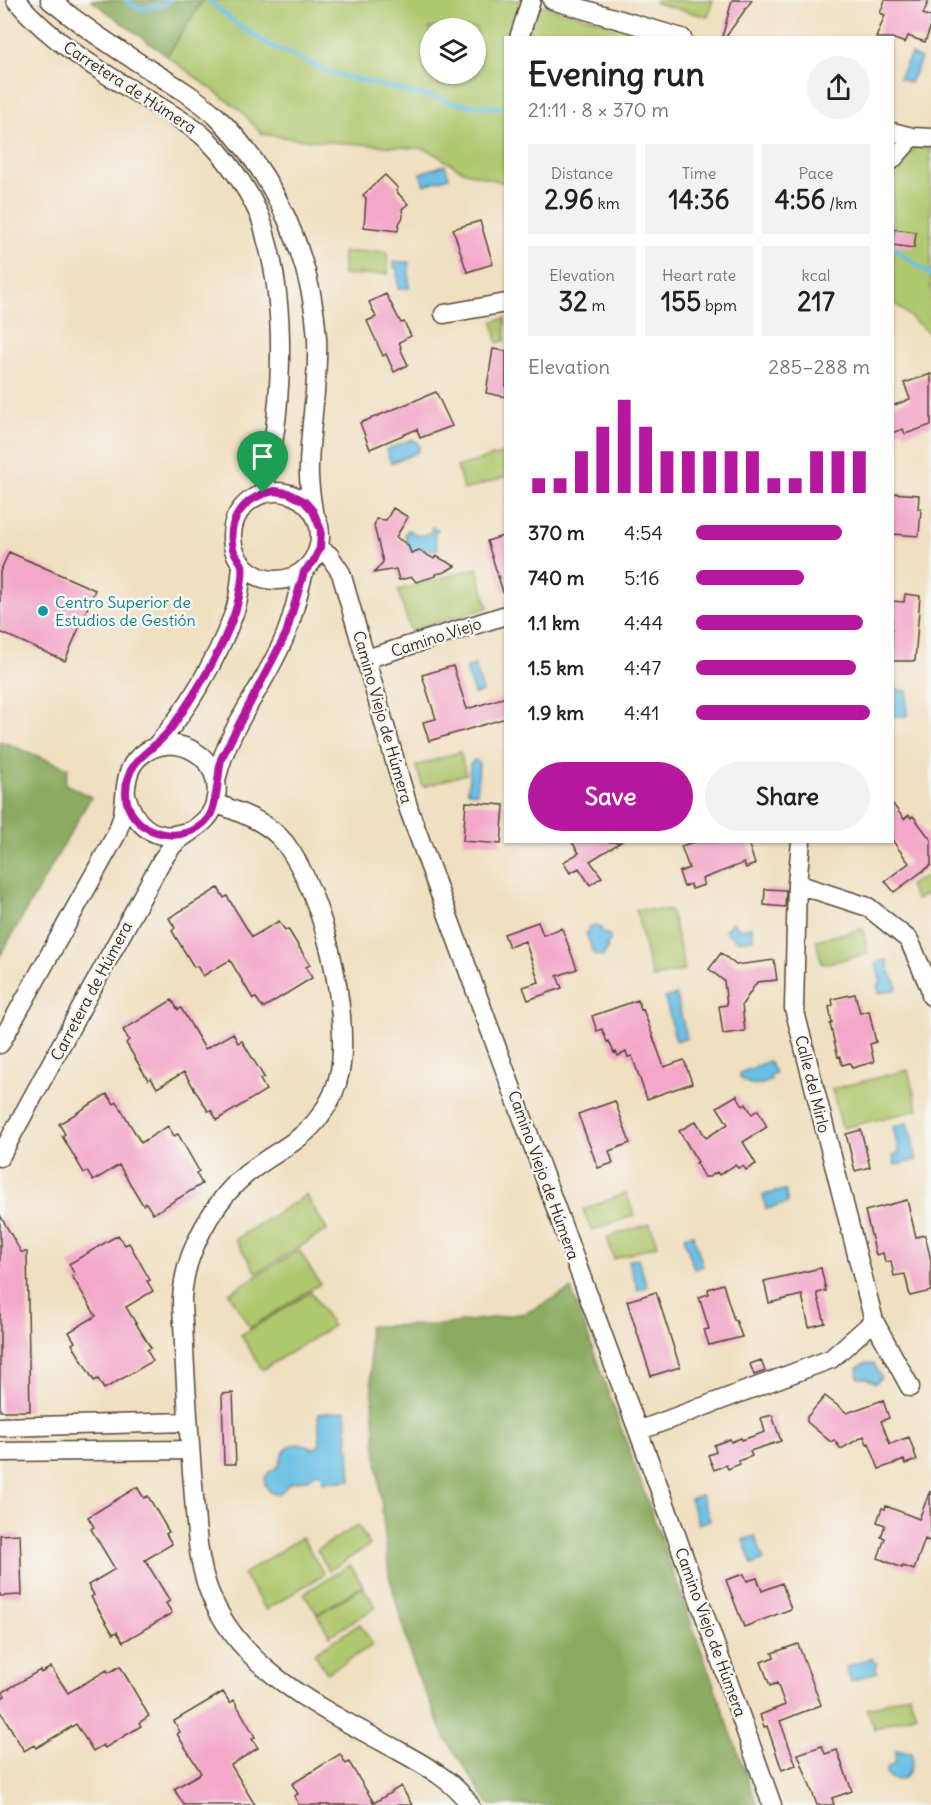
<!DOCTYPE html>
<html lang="en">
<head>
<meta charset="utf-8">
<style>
	:root { --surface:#fff; --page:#f2f2f2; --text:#222; --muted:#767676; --accent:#b5179e }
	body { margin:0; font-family:Delius,sans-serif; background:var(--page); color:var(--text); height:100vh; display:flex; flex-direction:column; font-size:22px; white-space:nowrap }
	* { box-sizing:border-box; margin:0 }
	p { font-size:20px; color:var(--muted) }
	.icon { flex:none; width:33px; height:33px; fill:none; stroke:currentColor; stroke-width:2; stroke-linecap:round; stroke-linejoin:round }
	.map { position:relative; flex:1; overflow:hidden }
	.drawer { position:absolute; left:504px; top:36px; width:390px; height:807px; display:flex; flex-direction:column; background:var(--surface); border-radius:0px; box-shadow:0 2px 4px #0004 }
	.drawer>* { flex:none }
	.controls { position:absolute; left:420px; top:18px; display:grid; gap:12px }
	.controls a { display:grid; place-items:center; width:66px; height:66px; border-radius:50%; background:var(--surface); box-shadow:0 2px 4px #0004; font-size:30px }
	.pin { position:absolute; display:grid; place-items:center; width:51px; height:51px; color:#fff; margin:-62px -26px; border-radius:50% 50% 50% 0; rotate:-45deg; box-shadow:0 0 6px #0007 }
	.pin .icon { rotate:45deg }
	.round { display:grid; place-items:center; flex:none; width:63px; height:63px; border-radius:32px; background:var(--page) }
	.overview { display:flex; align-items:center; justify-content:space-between; height:102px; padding:0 24px }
	h1 { font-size:33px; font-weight:700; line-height:45px }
	.figures { display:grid; grid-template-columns:repeat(3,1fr); gap:9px; height:102px; padding:6px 24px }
	.figures div { display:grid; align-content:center; border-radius:0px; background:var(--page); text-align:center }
	.figures b { font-size:26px; font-weight:700 }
	.figures small { font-size:16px; font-weight:400 }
	.figures p { font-size:16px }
	.chart { height:168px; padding:12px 24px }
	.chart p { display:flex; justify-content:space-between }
	.chart svg { width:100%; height:108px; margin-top:6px; stroke:var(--accent); stroke-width:6 }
	.primary-button { display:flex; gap:12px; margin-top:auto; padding:12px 24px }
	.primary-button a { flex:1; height:69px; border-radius:36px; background:var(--accent); color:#fff; font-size:24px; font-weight:700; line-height:69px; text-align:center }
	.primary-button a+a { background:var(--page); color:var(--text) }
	ul { padding:0 24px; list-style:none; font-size:20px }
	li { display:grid; grid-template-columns:96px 72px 1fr; align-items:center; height:45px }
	li i { height:15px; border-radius:8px; background:var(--accent) }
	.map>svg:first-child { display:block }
	.green { fill:#afc76d; stroke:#757846; stroke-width:1.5; fill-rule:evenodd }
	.forest { fill:#8bac60; stroke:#636b3f; stroke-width:1.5 }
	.water { fill:#69bfe6; stroke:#527482; stroke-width:1.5 }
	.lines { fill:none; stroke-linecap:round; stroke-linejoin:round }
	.stream { stroke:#69bfe6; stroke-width:4.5 }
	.building { fill:#f3a7c9 }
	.minor-casing { stroke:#564536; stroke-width:21 }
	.minor { stroke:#fff; stroke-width:18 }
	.route-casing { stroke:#fff; stroke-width:12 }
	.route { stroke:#b5179e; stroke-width:8 }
	.culture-dot { fill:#0f9aa8; stroke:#f6f6f2; stroke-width:2 }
	.labels { text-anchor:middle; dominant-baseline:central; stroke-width:5; stroke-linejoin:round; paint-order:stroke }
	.street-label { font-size:16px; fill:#3b2a1e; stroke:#f6f6f2 }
	.culture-label { font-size:16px; fill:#0d838f; stroke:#f6f6f2; text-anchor:start }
</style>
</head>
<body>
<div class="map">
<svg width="931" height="1805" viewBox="0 0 931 1805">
	<rect width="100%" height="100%" fill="#f6f6f2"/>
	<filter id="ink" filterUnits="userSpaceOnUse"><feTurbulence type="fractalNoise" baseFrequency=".0167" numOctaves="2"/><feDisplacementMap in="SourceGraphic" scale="12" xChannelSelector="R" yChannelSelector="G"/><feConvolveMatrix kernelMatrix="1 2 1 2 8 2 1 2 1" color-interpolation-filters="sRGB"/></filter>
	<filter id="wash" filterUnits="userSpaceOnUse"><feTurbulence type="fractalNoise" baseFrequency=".008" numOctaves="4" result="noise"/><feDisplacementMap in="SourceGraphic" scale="24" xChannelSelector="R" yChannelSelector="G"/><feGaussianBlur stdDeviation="1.35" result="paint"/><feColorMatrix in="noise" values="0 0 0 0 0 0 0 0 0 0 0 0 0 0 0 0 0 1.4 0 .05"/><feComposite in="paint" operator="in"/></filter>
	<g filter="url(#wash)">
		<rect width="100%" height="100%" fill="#f0dfc0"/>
		<path class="green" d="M203,0H521L666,37L506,38L505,183L465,172L426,149L305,140L262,134L240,110L167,56ZM430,28H476V74H430Z
			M656,0H713L708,17L655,3Z
			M917,146L931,147V335L893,302V175Z
			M387,251L388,274L343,275V252Z
			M505,318V341L497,343L493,321Z
			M504,453L505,477L464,490L457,467Z
			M477,568L488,608L410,630L398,590Z
			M460,752L466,774L423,787L416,766Z
			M931,874V892L916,900L909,885Z
			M636,909L671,911L685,970L652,978Z
			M863,929L868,954L822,964L816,940Z
			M908,1070L918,1110L842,1128L832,1089Z
			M626,1193L634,1215L592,1231L583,1210Z
			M306,1195L327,1230L257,1273L235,1239Z
			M650,1224L657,1245L614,1259L607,1237Z
			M299,1250L320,1284L250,1328L229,1293Z
			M311,1292L333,1326L262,1370L241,1335Z
			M358,1525L370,1545L329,1571L317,1550Z
			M302,1537L324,1574L266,1610L243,1574Z
			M350,1565L363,1585L317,1614L304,1593Z
			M363,1587L376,1607L330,1636L317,1615Z
			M360,1624L373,1645L327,1673L314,1653Z
			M909,1694L916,1714L874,1729L867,1709Z"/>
		<path class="forest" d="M91,0H203L167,56Z
			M0,741L68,768L65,784L91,797L0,956Z
			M571,1289L757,1805H489L445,1737L415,1670L389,1575L376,1452L368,1326L441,1325L526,1313Z"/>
		<path class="water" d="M911,54L921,59L910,83L899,78Z
			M445,165L449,177L424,185L420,173Z
			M394,262H409V288H398L397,268H394Z
			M413,439L414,442L417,441L420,448L417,449L418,452L391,463L386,450Z
			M432,527L438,529L434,535L438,549L431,550L428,548L411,553L405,534L408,530L419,536L430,533Z
			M475,665L483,692L474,694L466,668Z
			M893,688L907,691V716H893Z
			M475,760L479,763L477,793L468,792L470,764Z
			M732,922L741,929L752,927L753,939L737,941L725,931Z
			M594,925L601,928L602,932L610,936V941L606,944L608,948L603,956L594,954L586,933L589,932V927Z
			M887,960L889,972H891L893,981L895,980L897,989L879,993L877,985L881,984L876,962Z
			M676,995L687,1038L676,1041L665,998Z
			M769,1061L775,1073L770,1076L771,1080C761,1086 748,1087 740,1077V1073Z
			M908,1123L917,1160L895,1165L893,1155L899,1153L893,1127Z
			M785,1190L788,1203L766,1209L763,1195Z
			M693,1234L703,1266L694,1269L684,1237Z
			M638,1258L647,1287L638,1290L628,1261Z
			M867,1363L874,1364L881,1377L876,1383L866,1378H858L857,1368Z
			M346,1411L351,1480L323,1482L322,1474L317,1472L308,1479L290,1483L279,1494L271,1493L265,1485V1478L269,1472L279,1466C283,1445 294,1439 313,1449L320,1445L318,1414Z
			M701,1495L710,1520L698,1524L690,1499Z
			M755,1536L764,1560L752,1565L743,1540Z
			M872,1658L873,1662L877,1663L875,1668L877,1672L851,1681L846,1667Z
			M896,1750L911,1753C916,1770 901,1790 886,1774L887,1769L895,1763Z"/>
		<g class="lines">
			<path class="stream" d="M126,0L139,9L165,4L169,0
				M208,0L237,24L269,45L334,74L460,104L500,108
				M892,247L931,275"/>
		</g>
		<g id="blocks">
			<path class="building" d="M732,0H752L725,38H722Z
				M885,0H929L923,14L931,17V26L925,42L908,36L905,43L892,38H876L885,15L880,13Z
				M385,175L398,188L396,191L408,204L402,209L403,217L399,224L398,231L364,227L366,198L363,195Z
				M480,221L493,264L467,272L453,229Z
				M894,229L916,232L914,248L892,245Z
				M386,294L401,323L404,322L411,336L399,342L401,347L400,348L408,365L394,372L386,354L383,356L367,321L376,317L369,302Z
				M493,349L506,351V397L486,393Z
				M931,374V425L905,434L903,429L892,433V406L910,399L904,383Z
				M436,392L452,426L420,438L417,429L370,449L360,423Z
				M892,493L919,495L918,509H921L919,536L892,534Z
				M393,508L408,517L396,537L408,545L411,553L419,550L434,559L436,556L455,566L445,572L436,574V576L416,582L412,577L399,580L396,569L374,573L383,562L374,526L376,519L386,520Z
				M506,535V592H503L487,541Z
				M9,552L95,590L65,661L0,632V572Z
				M905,594L920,596L915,661H892V601L904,602Z
				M453,666L467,709L506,697V718L429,741L423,722L436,719L422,675Z
				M466,802L504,805L501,844L463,841Z
				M892,803L904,819L909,815L911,818L913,816L931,840V865L894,892L885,881L909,863L892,840Z
				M572,842H621L590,861L602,877L590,885L579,868L570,873L563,862L579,853Z
				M694,842H748L755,864L746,868L744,863L702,879L704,885L692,889L690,884L684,887L679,872L689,868L681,846Z
				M218,888L224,898L227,896L252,937L279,921L285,930L288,929L310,965L306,967L312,978L263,1008L256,998L253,999L230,960L203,976L197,966L194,967L172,931L175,928L169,918Z
				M765,889L786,890L785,907L764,905Z
				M538,922L543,935L562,928L577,969L557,976L562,988L528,1000L523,987L539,982L525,941L509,947L504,934Z
				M721,953L736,965L774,960L777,980L757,982L742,1005L745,1031L723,1034L719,1006L727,1005L724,981L709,969Z
				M855,994L860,1013L869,1011L876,1042L870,1044L874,1062L852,1068L850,1063L842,1065L840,1056L838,1057L830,1024L832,1023L829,1007L833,1005L832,999Z
				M172,1000L178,1010L181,1008L205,1049L233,1033L238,1043L242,1041L264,1077L260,1079L266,1090L217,1120L211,1110L208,1111L184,1072L157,1088L151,1078L148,1080L126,1043L129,1040L123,1030Z
				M638,1000L641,1010L643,1009L664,1067L684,1060L692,1083L647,1099L632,1056L628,1057L626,1052L618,1056L616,1052L614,1053L609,1041L607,1042L602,1029L597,1031L592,1016Z
				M107,1094L114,1104L117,1102L141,1143L168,1126L174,1136L178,1134L199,1171L196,1173L202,1184L153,1214L146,1203L143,1205L119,1165L93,1181L87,1171L84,1173L62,1136L65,1134L59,1124Z
				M737,1095L743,1106L746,1104L752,1114L758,1110L767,1127L743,1142L756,1164L746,1170L743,1166L738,1168L735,1165L719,1175L717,1172L709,1177H704L696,1163L698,1162L679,1131L696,1121L706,1138L728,1124L717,1107Z
				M615,1101L630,1143L609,1151L613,1163L598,1168L578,1114Z
				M861,1130L870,1167L855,1171L846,1134Z
				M907,1200L916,1237L925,1235L931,1260V1291L910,1296L905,1274L894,1276L891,1261L885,1262L883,1253L876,1255L865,1211Z
				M0,1215L21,1252H27L30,1411H0Z
				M118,1235L125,1245L129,1243L150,1280L147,1281L153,1291L126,1307L151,1348L147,1350L153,1361L104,1389L98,1379L94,1381L72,1344L75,1342L69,1332L96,1316L72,1276L75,1275L69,1264Z
				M821,1268L826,1291L817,1293L825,1323L809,1327L802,1295L769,1303L764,1281Z
				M723,1284L734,1320H736L742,1337L709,1345L704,1330L709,1329L699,1297L709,1294L708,1289Z
				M656,1292L680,1367L651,1376L627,1301Z
				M761,1360L765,1371L754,1375L750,1364Z
				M233,1393L236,1464H224L222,1394Z
				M825,1396L847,1413L883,1400L889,1418L881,1421L890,1444L909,1437L917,1460L905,1464L904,1460L879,1469L869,1443L867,1444L864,1436L841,1449L834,1440L831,1442L807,1422V1417Z
				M772,1415L781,1441L750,1451L752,1456L738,1461L740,1464L728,1469L726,1465L714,1470L708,1455L716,1452L714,1445L730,1439L731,1442L741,1438L742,1440L765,1432L761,1418Z
				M137,1487L144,1498L148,1496L169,1532L166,1534L172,1544L145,1560L170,1601L166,1603L172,1613L123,1642L117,1632L113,1634L91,1597L94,1595L88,1585L115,1569L91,1529L94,1527L88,1517Z
				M930,1491L931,1542L925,1539L914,1570L903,1566L902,1568L878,1558L885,1538L881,1537L885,1525L877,1522L882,1508L885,1509L886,1506L919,1519Z
				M20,1534L22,1595L0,1596V1535Z
				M744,1574L747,1581L757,1578L762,1591L782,1583L791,1609L744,1627L726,1580Z
				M798,1644L821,1705L780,1721L796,1765L782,1770L767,1726L764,1727L760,1715L785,1705L777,1683L770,1686L761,1662L774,1657L772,1653Z
				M120,1666L149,1716L139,1723L141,1726L105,1748L103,1745L93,1751L76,1724L36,1748L34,1745L24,1751L0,1710V1699L5,1696L3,1692L40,1670L41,1673L51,1667L68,1693L107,1670L109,1673Z
				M223,1692L230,1703L234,1700L255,1737L252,1739L258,1748L231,1765L255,1805H184L174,1789L201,1773L177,1734L180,1732L174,1721Z
				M822,1746L825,1754L837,1750L852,1791L832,1798L834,1805H817L798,1754Z
				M340,1754L346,1764L349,1762L374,1803L401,1786L412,1805H299L294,1796L298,1794L292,1784Z"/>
		</g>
	</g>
	<g filter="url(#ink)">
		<use href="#blocks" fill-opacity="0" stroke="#564536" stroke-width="1.5"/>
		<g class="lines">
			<defs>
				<path id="minor" d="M16,0C50,41 100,71 145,98C164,110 185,121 202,135C224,154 246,186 258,212C262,219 264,229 266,238C288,312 282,418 263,493
					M50,0C81,25 113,47 147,68C170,83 199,99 218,118C275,174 312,259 317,338C319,381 310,423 309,466C308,481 311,496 313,511
					M552,0L682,38
					M519,38L531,0
					M892,132L912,137L931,138
					M892,160L912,137
					M444,314L506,303
					M232 536a44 44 0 1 1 88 0a44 44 0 1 1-88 0Z
					M319,548L329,555L341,573L409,810L664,1501L772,1805
					M366,659L506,615
					M155,747C187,711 216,661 233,616C240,600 240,583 242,566
					M216,781C227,727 266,685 286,634C294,614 298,592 304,572
					M126,795C131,813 142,832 163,835C170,837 181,833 188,832
					M215,803C241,813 267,821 285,843C323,893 350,1009 340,1071C337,1087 330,1103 320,1116C304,1139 279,1150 257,1166C226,1187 204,1221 191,1255C186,1268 183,1285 182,1298C182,1315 184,1332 184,1348C186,1390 189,1432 192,1473C196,1512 195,1554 209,1591C240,1673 329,1712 401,1752C426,1766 454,1781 470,1805
					M801,842L797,884L794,1008L874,1321L910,1387
					M797,884L868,907L909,940L930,988L931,996
					M0,1044L116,835C118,828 122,821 123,813C127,794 123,771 139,757C174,726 227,758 215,803C210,824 187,831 173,845C169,850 166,855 162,860L0,1157
					M0,1427L188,1422
					M638,1431L831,1359L874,1321
					M0,1452L190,1450"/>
			</defs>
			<use href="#minor" class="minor-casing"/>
			<use href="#minor" class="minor"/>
		</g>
	</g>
	<g class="lines" filter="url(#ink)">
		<defs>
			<path id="route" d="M275,491L288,493L304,501L313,511L321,530L320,548L313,562L304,572L286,634L221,759C218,775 217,805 209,817C185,850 124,834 126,791C127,756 155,752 172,727C196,693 220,654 234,615C238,604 244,577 242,565C240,560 235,555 233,549C226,519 245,496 275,491Z"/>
		</defs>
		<use href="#route" class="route-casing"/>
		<use href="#route" class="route"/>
	</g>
	<circle class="culture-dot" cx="43" cy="611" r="6"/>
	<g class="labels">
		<g class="street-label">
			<text transform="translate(130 87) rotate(33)">Carretera de Húmera</text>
			<text transform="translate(436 637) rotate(-18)">Camino Viejo</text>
			<text transform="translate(383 717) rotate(74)">Camino Viejo de Húmera</text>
			<text transform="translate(91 991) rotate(-62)">Carretera de Húmera</text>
			<text transform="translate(813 1084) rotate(76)">Calle del Mirlo</text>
			<text transform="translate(544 1175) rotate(70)">Camino Viejo de Húmera</text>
			<text transform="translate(711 1632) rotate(70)">Camino Viejo de Húmera</text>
		</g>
		<g class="culture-label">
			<text x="55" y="602">Centro Superior de<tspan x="55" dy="18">Estudios de Gestión</tspan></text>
		</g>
	</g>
</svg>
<div class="controls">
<a><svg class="icon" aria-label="layers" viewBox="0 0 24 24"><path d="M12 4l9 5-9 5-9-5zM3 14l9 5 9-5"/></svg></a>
</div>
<div class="pin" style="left:263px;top:493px;background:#1e9e55"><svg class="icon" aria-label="arrive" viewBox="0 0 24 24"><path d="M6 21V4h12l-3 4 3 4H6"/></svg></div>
<section class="drawer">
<div class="overview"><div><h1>Evening run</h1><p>21:11 · 8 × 370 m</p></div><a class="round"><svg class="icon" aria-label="share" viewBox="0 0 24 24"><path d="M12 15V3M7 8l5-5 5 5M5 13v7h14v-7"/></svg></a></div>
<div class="figures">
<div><p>Distance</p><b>2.96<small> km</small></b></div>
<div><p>Time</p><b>14:36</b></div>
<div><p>Pace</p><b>4:56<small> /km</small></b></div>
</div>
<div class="figures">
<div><p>Elevation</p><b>32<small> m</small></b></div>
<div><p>Heart rate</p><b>155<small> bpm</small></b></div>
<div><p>kcal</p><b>217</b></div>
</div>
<div class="chart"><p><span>Elevation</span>285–288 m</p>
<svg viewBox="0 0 160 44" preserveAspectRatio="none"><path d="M5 44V38M15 44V38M25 44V27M35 44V17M45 44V6M55 44V17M65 44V27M75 44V27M85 44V27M95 44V27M105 44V27M115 44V38M125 44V38M135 44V27M145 44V27M155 44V27"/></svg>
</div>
<ul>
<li><b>370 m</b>4:54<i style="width:84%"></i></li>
<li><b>740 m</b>5:16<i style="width:62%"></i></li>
<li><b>1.1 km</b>4:44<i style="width:96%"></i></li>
<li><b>1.5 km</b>4:47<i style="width:92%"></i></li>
<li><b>1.9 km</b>4:41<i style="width:100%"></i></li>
</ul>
<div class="primary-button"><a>Save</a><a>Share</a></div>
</section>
</div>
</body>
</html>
